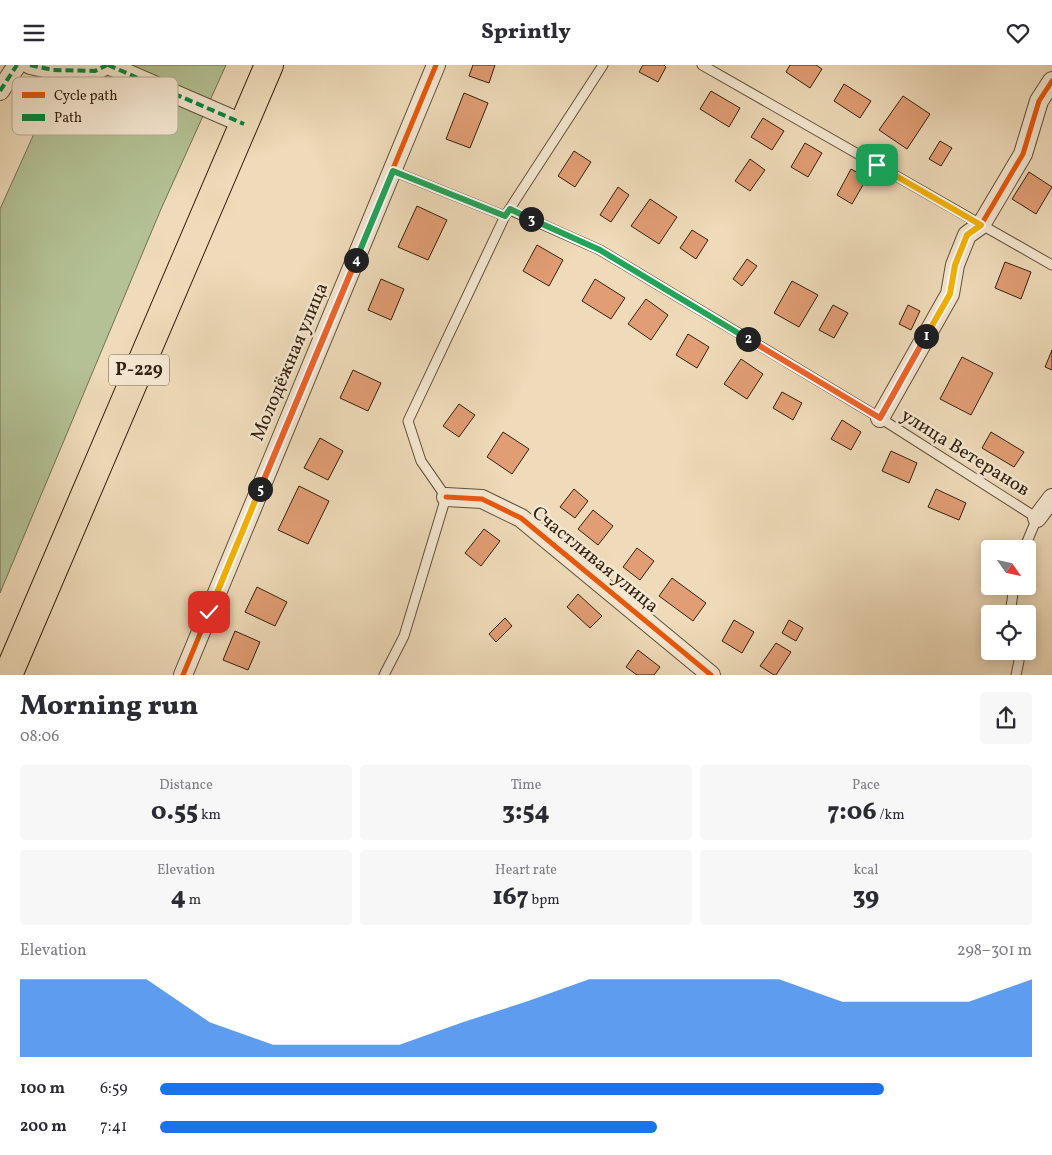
<!DOCTYPE html>
<html lang="en">
<head>
<meta charset="utf-8">
<style>
	:root { --surface:#fff; --page:#f7f7f7; --text:#2b2b33; --muted:#7c7c81; --accent:#1a73e8 }
	body { margin:0; font-family:Vollkorn,serif; background:var(--page); color:var(--text); height:100vh; display:flex; flex-direction:column; font-size:19px; white-space:nowrap }
	* { box-sizing:border-box; margin:0 }
	p { font-size:16px; color:var(--muted) }
	.icon { flex:none; width:28px; height:28px; fill:none; stroke:currentColor; stroke-width:2; stroke-linecap:round; stroke-linejoin:round }
	.map { position:relative; height:610px; overflow:hidden }
	.side { display:flex; flex-direction:column; background:var(--surface); flex:1 }
	.side>* { flex:none }
	.needle { width:32px; rotate:124deg }
	.controls { position:absolute; left:981px; top:475px; display:grid; gap:10px }
	.controls a { display:grid; place-items:center; width:55px; height:55px; border-radius:5px; background:var(--surface); box-shadow:0 2px 12px #0003; font-size:25px }
	.pin { position:absolute; display:grid; place-items:center; width:42px; height:42px; color:#fff; margin:-21px; border-radius:10px; box-shadow:0 2px 8px #0006 }
	.km { position:absolute; width:25px; height:25px; margin:-12px; border-radius:50%; background:#222; color:#fff; font-size:14px; line-height:25px; text-align:center }
	.round { display:grid; place-items:center; flex:none; width:52px; height:52px; border-radius:5px; background:var(--page) }
	.overview { display:flex; align-items:center; justify-content:space-between; height:85px; padding:0 20px }
	h1 { font-size:28px; font-weight:800; line-height:38px }
	.stats { display:grid; grid-template-columns:repeat(3,1fr); gap:8px; height:85px; padding:5px 20px }
	.stats div { display:grid; align-content:center; border-radius:5px; background:var(--page); text-align:center }
	.stats b { font-size:25px; font-weight:800 }
	.stats small { font-size:14px; font-weight:400 }
	.stats p { font-size:14px }
	.chart { height:140px; padding:10px 20px }
	.chart p { display:flex; justify-content:space-between }
	.chart svg { width:100%; height:90px; margin-top:5px; fill:var(--accent); opacity:.7 }
	ul { padding:0 20px; list-style:none; font-size:16px }
	li { display:grid; grid-template-columns:80px 60px 1fr; align-items:center; height:38px }
	li i { height:12px; border-radius:6px; background:var(--accent) }
	header { display:flex; justify-content:space-between; align-items:center; height:65px; padding:0 20px; background:var(--surface); font-size:22px; font-weight:800 }
	.map>svg:first-child { display:block }
	.green { fill:#b3c194; stroke:#737152 }
	.building { fill:#e19d73; stroke:#33210f }
	.lines { fill:none; stroke-linecap:round; stroke-linejoin:round }
	.service-casing { stroke:#62503a; stroke-width:11 }
	.minor-casing { stroke:#62503a; stroke-width:20 }
	.primary-casing { stroke:#33210f; stroke-width:30 }
	.service { stroke:#f5e8d2; stroke-width:9 }
	.minor { stroke:#f5e8d2; stroke-width:18 }
	.primary { stroke:#efdbb9; stroke-width:28 }
	.quiet { stroke:#00873e; stroke-width:4; stroke-dasharray:8 4; stroke-linecap:butt }
	.cycleway-casing { stroke:#f5e8d2; stroke-width:8 }
	.cycleway { stroke:#e8590c; stroke-width:5 }
	.split-1-casing { stroke:#fff; stroke-width:10 }
	.split-2-casing { stroke:#fff; stroke-width:10 }
	.split-3-casing { stroke:#fff; stroke-width:10 }
	.split-4-casing { stroke:#fff; stroke-width:10 }
	.split-5-casing { stroke:#fff; stroke-width:10 }
	.split-6-casing { stroke:#fff; stroke-width:10 }
	.split-1 { stroke:#f5b400; stroke-width:6 }
	.split-2 { stroke:#f0652b; stroke-width:6 }
	.split-3 { stroke:#22a559; stroke-width:6 }
	.split-4 { stroke:#22a559; stroke-width:6 }
	.split-5 { stroke:#f0652b; stroke-width:6 }
	.split-6 { stroke:#f5b400; stroke-width:6 }
	.labels { text-anchor:middle; dominant-baseline:central; stroke-width:5; stroke-linejoin:round; paint-order:stroke }
	.shield { fill:#f5e8d2; stroke:#6d5d4a; stroke-width:1 }
	.shield-label { font-size:18px; font-weight:bold; fill:#33210f }
	.street-label { font-size:19px; fill:#33210f; stroke:#f5e8d2 }
	.key { fill:#f5e8d2; stroke:#bbac98; stroke-width:1 }
	.key-label { font-size:14px; fill:#33210f }
</style>
</head>
<body>
<header><svg class="icon" aria-label="menu" viewBox="0 0 24 24"><path d="M4 6h16M4 12h16M4 18h16"/></svg>Sprintly<svg class="icon" aria-label="heart" viewBox="0 0 24 24"><path d="M12 20l-8-8c-3-5 5-10 8-4 3-6 11-1 8 4z"/></svg></header>
<div class="map">
<svg width="1052" height="610" viewBox="0 0 1052 610">
	<rect width="100%" height="100%" fill="#efdbb9"/>
	<filter id="stains"><feTurbulence type="fractalNoise" baseFrequency=".004" numOctaves="4"/><feColorMatrix values="0 0 0 0 .2 0 0 0 0 .09 0 0 0 0 .02 0 0 0 .5 -.17"/></filter>
	<radialGradient id="worn" r=".72"><stop offset=".6" stop-color="#630" stop-opacity="0"/><stop offset="1" stop-color="#630" stop-opacity=".3"/></radialGradient>
	<path class="green" d="M65,0H226L161,144L0,528V144Z"/>
	<path class="building" d="M473,0H495L489,18L469,11Z
		M643,0H664L666,2L658,17L639,7Z
		M790,0H816L822,4L810,23L786,7Z
		M844,19L871,36L860,53L834,36Z
		M711,26L740,43L729,62L700,44Z
		M464,28L488,38L470,83L446,74Z
		M903,31L930,49L907,84L879,65Z
		M763,53L784,66L772,85L751,72Z
		M940,76L952,83L941,101L929,94Z
		M805,78L822,88L808,112L791,102Z
		M574,86L591,97L575,122L558,111Z
		M750,94L765,105L750,126L735,116Z
		M851,104L867,113L852,139L837,130Z
		M1029,107L1052,122L1036,149L1012,134Z
		M618,122L629,130L611,157L600,150Z
		M650,134L677,152L659,179L631,161Z
		M417,141L447,155L428,195L398,182Z
		M692,165L708,175L696,194L680,183Z
		M537,180L563,195L549,221L523,206Z
		M747,194L757,201L742,221L733,214Z
		M1005,197L1031,207L1021,234L995,223Z
		M381,214L404,224L391,255L368,245Z
		M595,214L625,233L611,254L582,236Z
		M792,216L818,230L799,262L774,248Z
		M646,234L668,250L651,275L628,259Z
		M833,240L848,248L834,273L819,265Z
		M908,240L920,246L911,265L899,259Z
		M688,269L709,282L697,303L676,290Z
		M1052,285V305L1045,302Z
		M962,292L993,308L971,350L940,334Z
		M741,294L763,309L747,334L724,319Z
		M353,305L381,318L368,346L340,333Z
		M782,327L802,338L793,355L773,343Z
		M459,339L475,350L459,372L443,361Z
		M842,355L861,367L851,385L831,374Z
		M503,367L529,384L512,409L487,392Z
		M991,367L1024,387L1014,402L982,383Z
		M320,373L343,386L328,415L304,403Z
		M891,386L917,398L909,418L882,406Z
		M299,421L329,436L308,479L278,465Z
		M574,424L588,436L575,453L560,442Z
		M936,424L966,438L959,455L928,442Z
		M593,445L613,461L598,480L578,464Z
		M484,464L500,476L481,501L465,488Z
		M637,483L654,496L640,515L623,502Z
		M672,513L706,538L693,556L659,531Z
		M257,522L287,537L275,561L245,547Z
		M578,529L602,551L590,563L567,542Z
		M505,553L512,561L496,577L489,569Z
		M734,555L754,567L742,588L722,576Z
		M789,555L803,563L796,576L782,568Z
		M235,566L260,577L248,605L223,595Z
		M776,578L791,587L776,610H774L760,601Z
		M638,585L660,602L654,610H637L626,602Z"/>
	<g class="lines">
		<defs>
			<path id="service" d="M702,0L1052,200
				M393,106L505,151
				M510,145L600,185L880,353L1037,453L1024,484
				M1010,549L1014,521
				M384,610L404,571L446,432L421,396L408,356L505,151L603,0
				M1016,610L1019,596L1017,586"/>
			<path id="minor" d="M30,0L53,5L95,6L107,0
				M108,0L244,59
				M0,26L17,0
				M880,353L950,229L955,200L967,170L981,160L1023,89L1039,36L1052,16
				M446,432L482,434L521,453L711,610
				M1037,453L1052,433
				M183,610L436,0"/>
			<path id="primary" d="M8,610L269,0"/>
		</defs>
		<use href="#service" class="service-casing"/>
		<use href="#minor" class="minor-casing"/>
		<use href="#primary" class="primary-casing"/>
		<use href="#service" class="service"/>
		<use href="#minor" class="minor"/>
		<use href="#primary" class="primary"/>
		<path class="quiet" d="M30,0L53,5L95,6L107,0
			M108,0L244,59
			M0,26L17,0"/>
		<defs>
			<path id="cycleway" d="M880,353L950,229L955,200L967,170L981,160L1023,89L1039,36L1052,16
				M446,432L482,434L521,453L711,610
				M183,610L436,0"/>
		</defs>
		<use href="#cycleway" class="cycleway-casing"/>
		<use href="#cycleway" class="cycleway"/>
	</g>
	<g class="lines">
		<defs>
			<path id="split-1" d="M877,100L981,160L967,170L955,200L950,229L926,271"/>
			<path id="split-2" d="M748,274L880,353L926,271"/>
			<path id="split-3" d="M531,154L600,185L748,274"/>
			<path id="split-4" d="M356,195L393,106L505,151L510,144L531,154"/>
			<path id="split-5" d="M260,424L356,195"/>
			<path id="split-6" d="M209,547L260,424"/>
		</defs>
		<use href="#split-1" class="split-1-casing"/>
		<use href="#split-2" class="split-2-casing"/>
		<use href="#split-3" class="split-3-casing"/>
		<use href="#split-4" class="split-4-casing"/>
		<use href="#split-5" class="split-5-casing"/>
		<use href="#split-6" class="split-6-casing"/>
		<use href="#split-1" class="split-1"/>
		<use href="#split-2" class="split-2"/>
		<use href="#split-3" class="split-3"/>
		<use href="#split-4" class="split-4"/>
		<use href="#split-5" class="split-5"/>
		<use href="#split-6" class="split-6"/>
	</g>
	<g class="labels">
		<rect class="shield" x="109" y="289.5" width="60" height="31" rx="4"/>
		<g class="shield-label">
			<text x="139" y="305">Р-229</text>
		</g>
		<g class="street-label">
			<text transform="translate(290 297) rotate(-67)">Молодёжная улица</text>
			<text transform="translate(965 388) rotate(32)">улица Ветеранов</text>
			<text transform="translate(595 495) rotate(39)">Счастливая улица</text>
		</g>
	</g>
	<rect x="12" y="12" width="166" height="58" rx="8" class="key"/>
	<rect x="22" y="27" width="23" height="6" fill="#e8590c"/>
	<rect x="22" y="49" width="23" height="7" fill="#00873e"/>
	<g class="key-label">
		<text x="54" y="35">Cycle path</text>
		<text x="54" y="57">Path</text>
	</g>
	<rect width="100%" height="100%" filter="url(#stains)"/>
	<rect width="100%" height="100%" fill="url(#worn)"/>
</svg>
<div class="controls">
<a><svg class="needle" viewBox="-14 -14 28 28"><path d="M0-13l5 13h-10z" fill="#e53935"/><path d="M0 13l5-13h-10z" fill="#7c7c81"/></svg></a>
<a><svg class="icon" aria-label="locate" viewBox="0 0 24 24"><circle cx="12" cy="12" r="6"/><path d="M12 2v4M12 18v4M2 12h4M18 12h4"/></svg></a>
</div>
<div class="pin" style="left:877px;top:100px;background:#1e9e55"><svg class="icon" aria-label="arrive" viewBox="0 0 24 24"><path d="M6 21V4h12l-3 4 3 4H6"/></svg></div>
<div class="pin" style="left:209px;top:547px;background:#d93025"><svg class="icon" aria-label="check" viewBox="0 0 24 24"><path d="M5 12l5 5 9-10"/></svg></div>
<b class="km" style="left:926px;top:271px">1</b>
<b class="km" style="left:748px;top:274px">2</b>
<b class="km" style="left:531px;top:154px">3</b>
<b class="km" style="left:356px;top:195px">4</b>
<b class="km" style="left:260px;top:424px">5</b>
</div>
<section class="side">
<div class="overview"><div><h1>Morning run</h1><p>08:06</p></div><a class="round"><svg class="icon" aria-label="share" viewBox="0 0 24 24"><path d="M12 15V3M7 8l5-5 5 5M5 13v7h14v-7"/></svg></a></div>
<div class="stats">
<div><p>Distance</p><b>0.55<small> km</small></b></div>
<div><p>Time</p><b>3:54</b></div>
<div><p>Pace</p><b>7:06<small> /km</small></b></div>
</div>
<div class="stats">
<div><p>Elevation</p><b>4<small> m</small></b></div>
<div><p>Heart rate</p><b>167<small> bpm</small></b></div>
<div><p>kcal</p><b>39</b></div>
</div>
<div class="chart"><p><span>Elevation</span>298–301 m</p>
<svg viewBox="0 0 160 44" preserveAspectRatio="none"><path d="M0 44V6L10 6L20 6L30 27L40 38L50 38L60 38L70 27L80 17L90 6L100 6L110 6L120 6L130 17L140 17L150 17L160 6V44z"/></svg>
</div>
<ul>
<li><b>100 m</b>6:59<i style="width:83%"></i></li>
<li><b>200 m</b>7:41<i style="width:57%"></i></li>
</ul>
</section>
</body>
</html>
